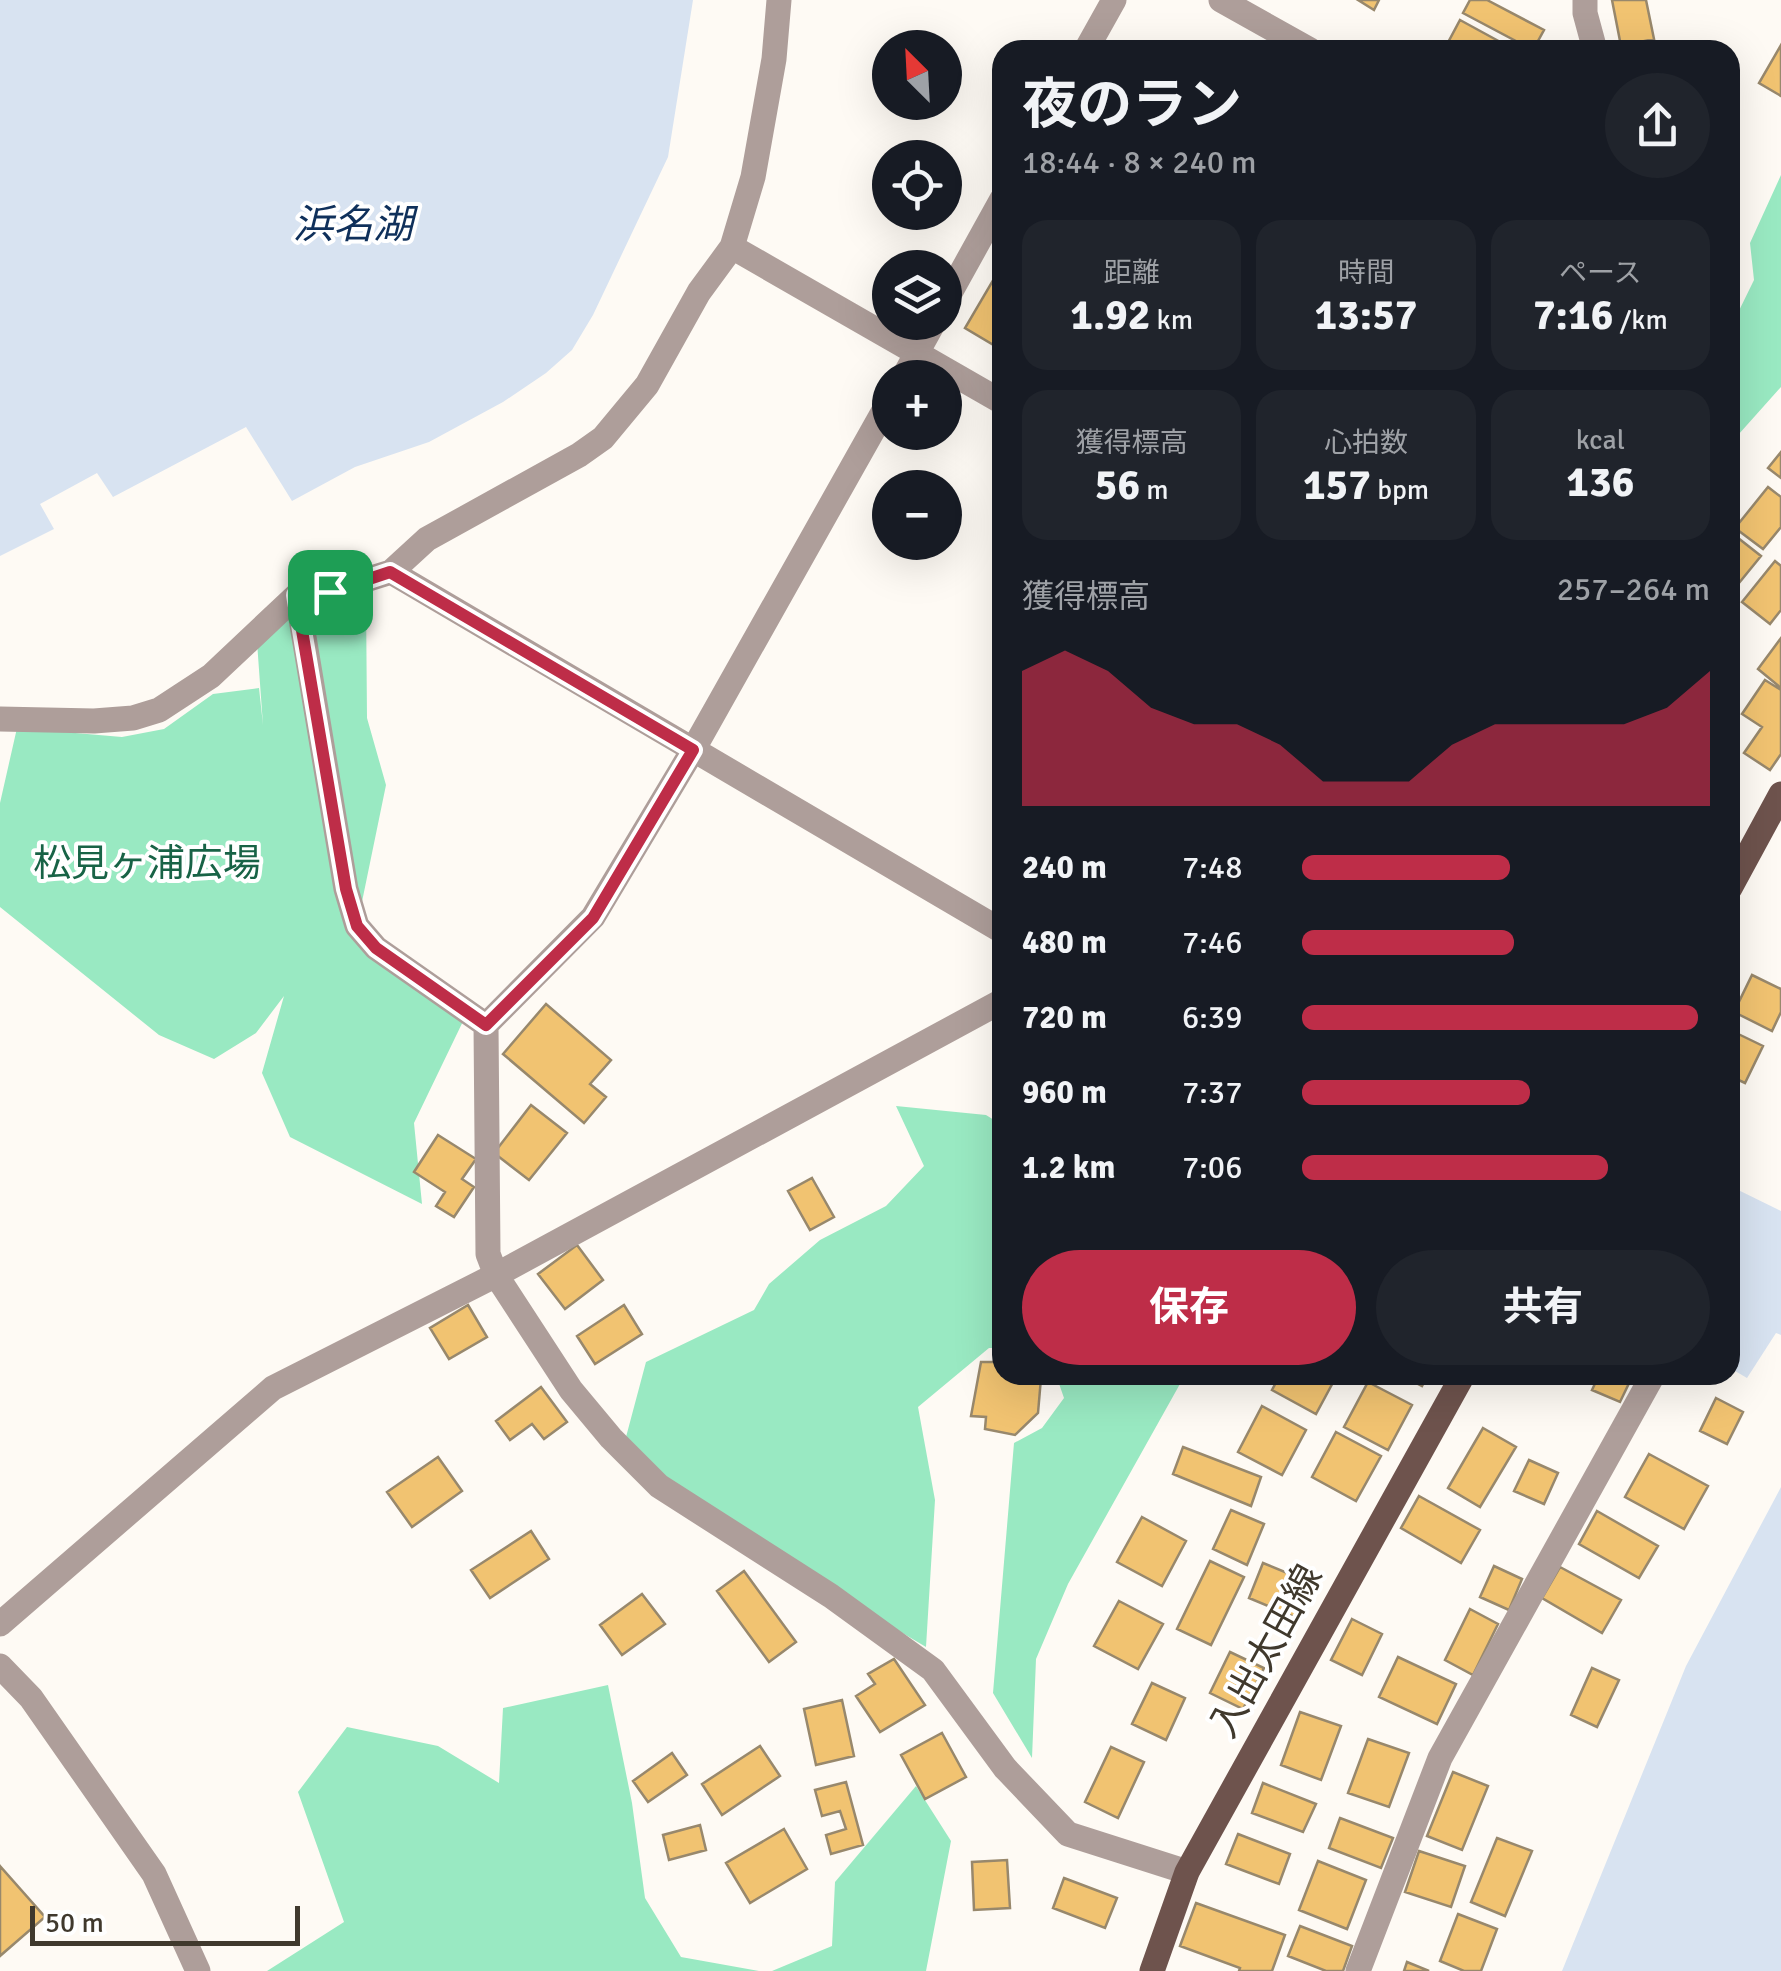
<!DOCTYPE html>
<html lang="ja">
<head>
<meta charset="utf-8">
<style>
	:root { --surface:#171b24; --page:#20242c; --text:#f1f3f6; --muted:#9ea1a6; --accent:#be2d48 }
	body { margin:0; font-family:Signika,"Noto Sans JP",sans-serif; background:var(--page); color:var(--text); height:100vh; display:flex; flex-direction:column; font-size:38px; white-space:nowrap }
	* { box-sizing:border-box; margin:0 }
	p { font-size:32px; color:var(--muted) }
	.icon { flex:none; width:55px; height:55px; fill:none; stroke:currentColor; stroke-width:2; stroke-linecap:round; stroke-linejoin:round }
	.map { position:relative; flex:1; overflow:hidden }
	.panel { position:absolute; left:992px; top:40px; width:748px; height:1345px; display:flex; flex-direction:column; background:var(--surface); border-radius:30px; box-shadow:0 10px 40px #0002 }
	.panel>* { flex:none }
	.needle { width:65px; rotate:336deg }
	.fabs { position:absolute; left:872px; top:30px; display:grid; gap:20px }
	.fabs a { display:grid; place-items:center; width:90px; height:90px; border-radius:50%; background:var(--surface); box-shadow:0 10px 40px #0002; font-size:50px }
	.scale { position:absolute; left:30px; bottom:25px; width:270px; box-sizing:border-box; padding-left:10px; border:5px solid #40392d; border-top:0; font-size:28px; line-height:35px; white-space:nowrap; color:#40392d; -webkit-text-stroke:8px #fff; paint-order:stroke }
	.pin { position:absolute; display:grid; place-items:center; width:85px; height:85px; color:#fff; margin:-42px; border-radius:20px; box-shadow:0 5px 15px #0006 }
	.round { display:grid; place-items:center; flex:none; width:105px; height:105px; border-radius:52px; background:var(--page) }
	.headline { display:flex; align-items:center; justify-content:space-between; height:170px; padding:0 30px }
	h1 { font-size:55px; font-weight:700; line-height:75px }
	.stats { display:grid; grid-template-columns:repeat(3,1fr); gap:15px; height:170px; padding:10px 30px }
	.stats div { display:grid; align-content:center; border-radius:25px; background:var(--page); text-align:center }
	.stats b { font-size:42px; font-weight:700 }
	.stats small { font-size:28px; font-weight:400 }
	.stats p { font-size:28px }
	.chart { height:280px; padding:20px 30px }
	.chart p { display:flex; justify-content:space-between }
	.chart svg { width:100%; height:180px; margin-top:10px; fill:var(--accent); opacity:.7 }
	.primary-button { display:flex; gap:20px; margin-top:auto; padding:20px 30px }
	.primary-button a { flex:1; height:115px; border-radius:60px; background:var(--accent); color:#fff; font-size:40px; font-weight:700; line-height:115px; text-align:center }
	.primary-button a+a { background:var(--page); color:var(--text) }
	ul { padding:0 30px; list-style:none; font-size:32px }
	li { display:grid; grid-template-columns:160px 120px 1fr; align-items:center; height:75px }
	li i { height:25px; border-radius:12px; background:var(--accent) }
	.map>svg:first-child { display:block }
	.green { fill:#99e9c2 }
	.water { fill:#d8e3f1 }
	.building { fill:#f1c371; stroke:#98886c; stroke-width:2.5 }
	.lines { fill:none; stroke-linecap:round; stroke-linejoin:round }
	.minor { stroke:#ae9e9a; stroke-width:25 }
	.major { stroke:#6e534d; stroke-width:25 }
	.route-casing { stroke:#fff; stroke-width:20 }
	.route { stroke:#be2d48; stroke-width:12 }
	.labels { text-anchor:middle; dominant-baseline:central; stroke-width:8; stroke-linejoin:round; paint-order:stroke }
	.park-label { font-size:38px; fill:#186346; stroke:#fff }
	.street-label { font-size:38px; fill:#40392d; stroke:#fff }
	.water-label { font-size:40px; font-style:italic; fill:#0f305b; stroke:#fff }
</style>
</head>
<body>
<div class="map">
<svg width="1781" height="1971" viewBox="0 0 1781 1971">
	<rect width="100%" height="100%" fill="#fefaf4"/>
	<path class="green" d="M1781,175V387L1730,444V329L1754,280L1750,243Z
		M366,599L367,718L386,785L357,926L468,1011L414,1123L422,1204L290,1137L262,1073L284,996L256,1033L214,1059L159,1035L0,907V803L17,728L122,737L164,729L213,694L259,688L263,725L257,642L294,604Z
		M896,1106L986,1115L1002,1125V1348H989L918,1407L935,1500L926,1647L704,1515L626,1437L646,1362L754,1310L769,1284L820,1240L886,1206L924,1166Z
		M1056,1375H1185L1068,1584L1036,1659L1032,1758L993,1693L1014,1443L1042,1428L1064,1398Z
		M608,1685L632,1803L645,1898L681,1957L759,1971H267L344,1922L298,1792L347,1727L438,1746L499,1783L503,1708Z
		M916,1786L951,1841L926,1971H772L832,1946L835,1882Z"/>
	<path class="water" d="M0,0H693L668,157L593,315L572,350L546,373L503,402L429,442L355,467L292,501L246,427L113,497L97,473L40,504L54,529L0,556Z
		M1730,1186L1781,1211V1335L1776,1333L1747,1378L1730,1368Z
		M1781,1487V1971H1562L1686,1666Z"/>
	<path class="building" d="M1358,0H1379L1374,10Z
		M1470,0H1487L1544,30L1533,50L1463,13Z
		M1612,0H1646L1654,39L1621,46Z
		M1460,20L1515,50H1444Z
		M1781,45V96L1759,83Z
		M1002,265V350L965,328Z
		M1781,452V478L1768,468Z
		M1768,487L1781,497V527L1763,549L1735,528Z
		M1733,534L1761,556L1730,594V537Z
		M1775,561L1781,566V610L1770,624L1742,602Z
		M1781,638V688L1758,669Z
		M1765,680L1781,690V754L1770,770L1744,753L1762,727L1742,714Z
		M1752,975L1781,989V1012L1772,1031L1734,1012Z
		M546,1004L611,1060L590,1084L606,1097L584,1123L503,1054Z
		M1730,1030L1763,1046L1745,1083L1730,1076Z
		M531,1105L567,1133L529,1180L494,1153Z
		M438,1135L476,1159L462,1179L474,1187L454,1217L436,1206L445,1192L414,1172Z
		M812,1178L834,1217L810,1230L788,1191Z
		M577,1245L603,1280L565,1309L538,1274Z
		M468,1305L487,1337L449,1359L430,1328Z
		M624,1305L642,1334L595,1364L577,1336Z
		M981,1362H1002V1375H1038L1041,1378L1038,1413L1015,1435L985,1429L986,1417L971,1416Z
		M1280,1375H1337L1316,1414L1272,1390Z
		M1401,1375H1428L1422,1386Z
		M1599,1375H1633L1620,1402L1592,1390Z
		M1368,1382L1412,1405L1388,1450L1344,1427Z
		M541,1387L567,1422L544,1439L532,1424L510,1440L496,1421Z
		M1716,1398L1743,1412L1727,1444L1700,1431Z
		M1262,1406L1306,1430L1282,1475L1238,1452Z
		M1483,1428L1516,1447L1480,1507L1448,1488Z
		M1336,1432L1381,1456L1356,1501L1312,1477Z
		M1183,1447L1261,1477L1251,1506L1173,1474Z
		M1649,1454L1708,1486L1684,1529L1625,1497Z
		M438,1457L462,1491L412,1527L387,1492Z
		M1529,1460L1558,1473L1544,1504L1514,1491Z
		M1419,1496L1480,1530L1461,1563L1401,1528Z
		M1231,1510L1264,1524L1247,1565L1213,1549Z
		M1597,1511L1658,1546L1639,1578L1579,1544Z
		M1142,1517L1186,1541L1162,1586L1117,1562Z
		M531,1531L549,1559L490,1598L471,1570Z
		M1210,1561L1244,1577L1211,1645L1177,1629Z
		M1263,1563L1314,1584L1299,1619L1249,1598Z
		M1494,1566L1522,1579L1509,1610L1480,1597Z
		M1560,1567L1621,1600L1602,1633L1542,1598Z
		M744,1571L796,1642L769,1662L717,1591Z
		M642,1594L665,1624L622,1655L600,1625Z
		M1119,1601L1163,1624L1138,1669L1094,1646Z
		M1470,1609L1498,1624L1473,1675L1445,1660Z
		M1352,1619L1382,1634L1362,1675L1331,1660Z
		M1230,1652L1264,1668L1243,1709L1210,1693Z
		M1398,1657L1456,1684L1437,1724L1379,1697Z
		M894,1659L925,1705L880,1732L856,1696L875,1684L868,1674Z
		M1592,1668L1619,1680L1597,1727L1571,1715Z
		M1152,1683L1185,1698L1166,1740L1132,1724Z
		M842,1700L854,1756L816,1765L804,1709Z
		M1300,1712L1341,1726L1321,1780L1281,1765Z
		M942,1733L966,1777L925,1799L901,1755Z
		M1368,1739L1409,1753L1389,1807L1348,1793Z
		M760,1746L780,1776L722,1815L702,1784Z
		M1111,1747L1144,1762L1118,1818L1085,1802Z
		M672,1753L687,1775L648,1802L633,1781Z
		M1453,1772L1488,1786L1462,1850L1427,1836Z
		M846,1782L863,1845L831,1854L826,1835L846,1829L840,1811L822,1816L815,1790Z
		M1263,1783L1316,1804L1303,1832L1252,1813Z
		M1340,1818L1393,1838L1381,1868L1329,1848Z
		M700,1825L706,1850L669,1860L663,1835Z
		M784,1829L807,1869L750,1903L726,1863Z
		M1238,1834L1290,1854L1279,1884L1226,1864Z
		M1497,1838L1532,1851L1505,1916L1471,1902Z
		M1419,1851L1465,1866L1451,1907L1405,1892Z
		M1007,1860L1010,1908L974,1910L972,1862Z
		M1318,1861L1366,1880L1347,1929L1299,1910Z
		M0,1866L45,1917L0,1956Z
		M1064,1878L1117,1898L1105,1928L1053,1908Z
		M1196,1903L1285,1935L1272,1971H1239L1240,1968L1180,1946Z
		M1458,1914L1497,1929L1481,1971H1464L1440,1961Z
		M1300,1926L1352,1946L1343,1971H1326L1288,1956Z
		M1407,1962L1429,1971H1404Z"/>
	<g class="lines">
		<path class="minor" d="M1221,0L1310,50
			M1585,0V13L1595,50
			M1086,50L1114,0
			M732,247L1002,402
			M945,302L1002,199
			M903,378L934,322
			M890,400L693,750L593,917L486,1025L488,1254L496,1275L571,1390L611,1438L659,1486L831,1596L933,1670L1005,1768L1068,1834L1187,1872
			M391,572L1002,931
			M297,595L346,889L357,926L376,948L486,1025
			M0,719L94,721L133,718L159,710L211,676L297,595L330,591L391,572L427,539L579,455L603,438L647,385L699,292L732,247L753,177L774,59L779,0
			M0,1624L273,1388L496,1275L1002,1001
			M0,1666L31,1698L154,1874L198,1971
			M1358,1971L1440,1758L1653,1375"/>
		<path class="major" d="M1730,888L1781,794
			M1152,1971L1187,1872L1463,1375"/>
	</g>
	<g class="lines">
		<defs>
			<path id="route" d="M390,572L693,750L593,918L486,1025L376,948L357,926L346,889L296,595L330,592Z"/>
		</defs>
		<use href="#route" class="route-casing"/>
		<use href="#route" class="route"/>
	</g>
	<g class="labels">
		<g class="park-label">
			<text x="147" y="863">松見ヶ浦広場</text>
		</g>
		<g class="street-label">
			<text transform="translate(1266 1651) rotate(-61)">入出太田線</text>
		</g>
		<g class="water-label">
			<text x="353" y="225">浜名湖</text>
		</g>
	</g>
</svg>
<div class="fabs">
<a><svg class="needle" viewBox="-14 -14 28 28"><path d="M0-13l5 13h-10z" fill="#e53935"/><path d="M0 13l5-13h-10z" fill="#9ea1a6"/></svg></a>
<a><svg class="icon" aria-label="locate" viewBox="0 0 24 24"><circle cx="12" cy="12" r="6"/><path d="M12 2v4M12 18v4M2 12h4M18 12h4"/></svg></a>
<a><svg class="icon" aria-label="layers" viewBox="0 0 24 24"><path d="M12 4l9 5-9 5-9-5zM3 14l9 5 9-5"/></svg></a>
<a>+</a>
<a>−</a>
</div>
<div class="scale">50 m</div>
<div class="pin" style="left:330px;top:592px;background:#1e9e55"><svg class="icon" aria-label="arrive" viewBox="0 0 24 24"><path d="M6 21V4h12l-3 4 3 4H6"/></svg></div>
<section class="panel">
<div class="headline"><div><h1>夜のラン</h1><p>18:44 · 8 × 240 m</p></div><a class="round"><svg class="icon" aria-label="share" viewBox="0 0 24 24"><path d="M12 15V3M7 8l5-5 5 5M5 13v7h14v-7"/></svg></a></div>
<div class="stats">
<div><p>距離</p><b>1.92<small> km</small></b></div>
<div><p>時間</p><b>13:57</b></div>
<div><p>ペース</p><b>7:16<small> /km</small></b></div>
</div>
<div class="stats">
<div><p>獲得標高</p><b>56<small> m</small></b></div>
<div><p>心拍数</p><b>157<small> bpm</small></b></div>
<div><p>kcal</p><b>136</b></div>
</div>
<div class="chart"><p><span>獲得標高</span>257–264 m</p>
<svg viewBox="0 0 160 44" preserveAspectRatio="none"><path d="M0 44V11L10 6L20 11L30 20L40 24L50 24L60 29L70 38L80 38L90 38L100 29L110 24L120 24L130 24L140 24L150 20L160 11V44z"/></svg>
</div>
<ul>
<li><b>240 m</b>7:48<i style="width:51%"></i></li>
<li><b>480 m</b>7:46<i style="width:52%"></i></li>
<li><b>720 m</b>6:39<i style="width:97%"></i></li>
<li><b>960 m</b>7:37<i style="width:56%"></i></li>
<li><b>1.2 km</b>7:06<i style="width:75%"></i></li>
</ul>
<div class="primary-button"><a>保存</a><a>共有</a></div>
</section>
</div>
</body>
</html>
